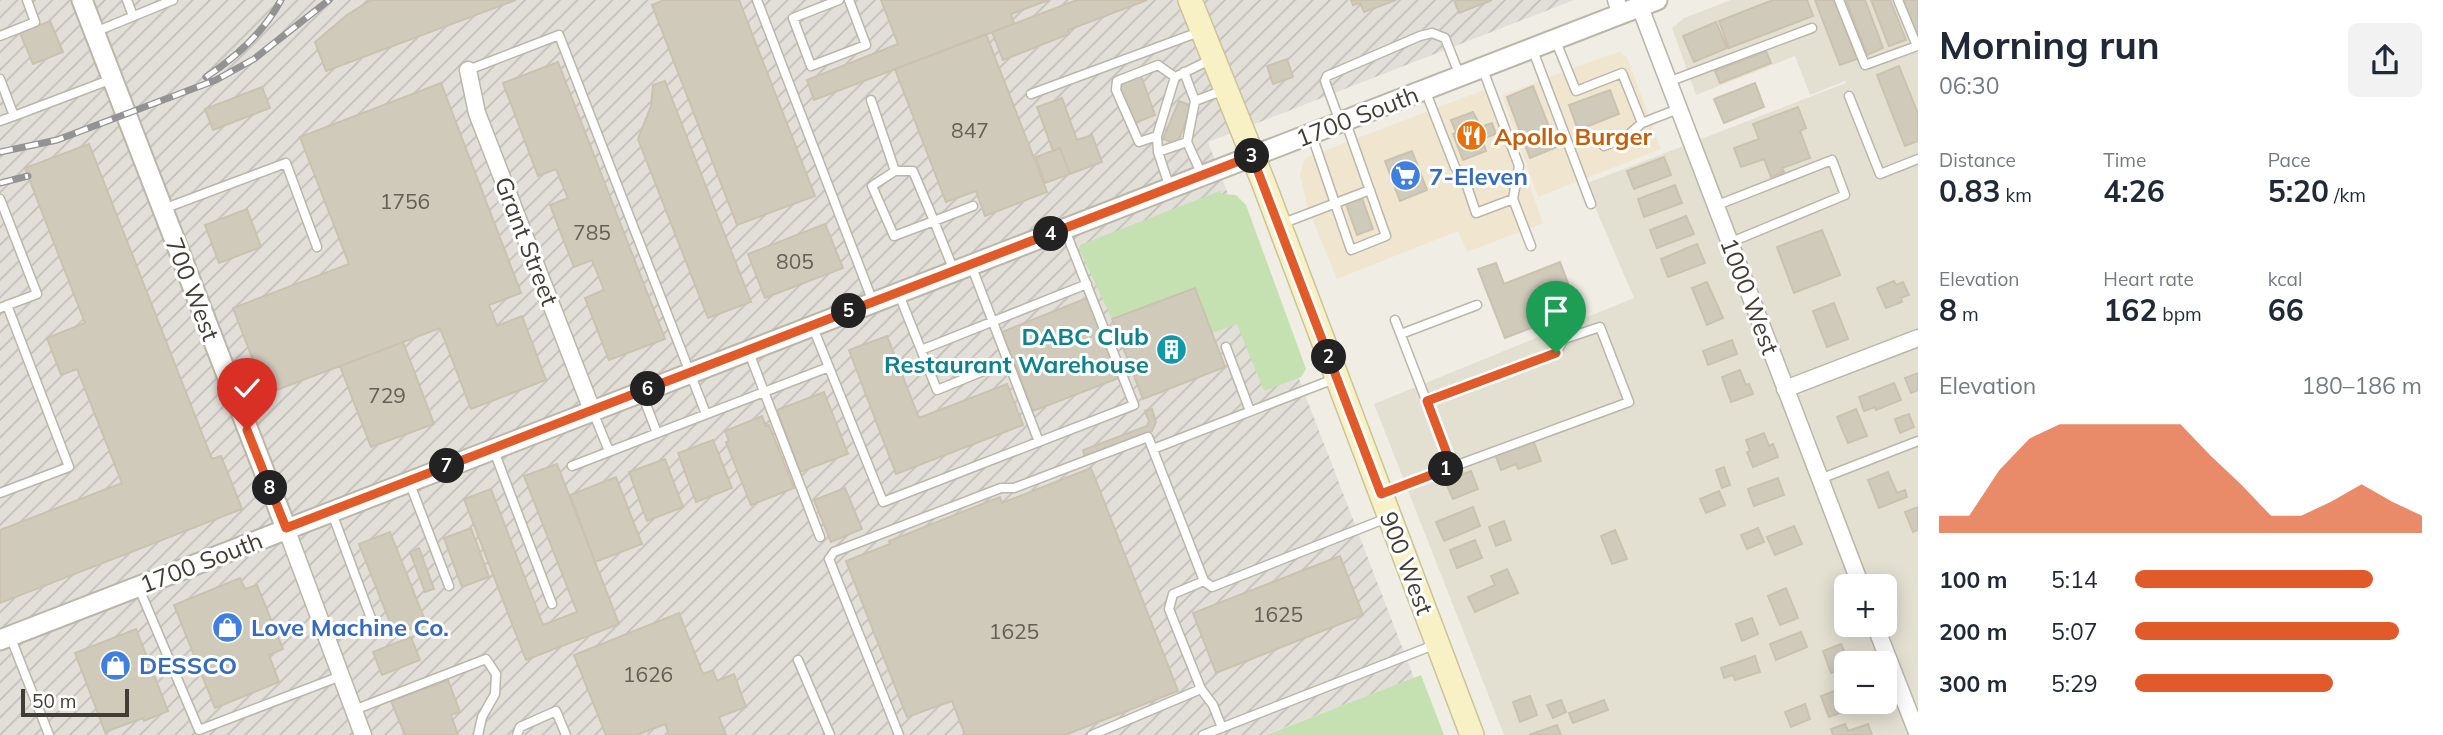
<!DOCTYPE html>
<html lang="en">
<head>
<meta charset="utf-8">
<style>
	:root { --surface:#fff; --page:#f2f2f3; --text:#1f2937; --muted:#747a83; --accent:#e15a29 }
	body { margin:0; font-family:Mulish,sans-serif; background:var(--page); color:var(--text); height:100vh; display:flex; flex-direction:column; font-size:26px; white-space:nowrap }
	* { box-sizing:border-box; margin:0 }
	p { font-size:23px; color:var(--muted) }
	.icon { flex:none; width:38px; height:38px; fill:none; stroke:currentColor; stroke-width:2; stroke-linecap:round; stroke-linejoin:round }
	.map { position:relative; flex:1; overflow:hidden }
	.details { display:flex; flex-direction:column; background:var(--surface); width:525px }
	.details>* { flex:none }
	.fabs { position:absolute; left:1834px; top:574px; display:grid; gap:14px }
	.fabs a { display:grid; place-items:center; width:63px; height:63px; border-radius:10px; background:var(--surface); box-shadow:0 4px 18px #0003; font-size:35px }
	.scale { position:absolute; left:21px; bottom:18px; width:108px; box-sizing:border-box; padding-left:7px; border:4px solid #413d35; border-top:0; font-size:19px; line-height:24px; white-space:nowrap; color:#413d35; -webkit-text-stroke:5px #fff; paint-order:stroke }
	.pin { position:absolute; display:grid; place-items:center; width:60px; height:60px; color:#fff; margin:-72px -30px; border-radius:50% 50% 50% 0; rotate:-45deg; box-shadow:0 0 7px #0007 }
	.pin .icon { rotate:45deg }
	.km { position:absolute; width:35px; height:35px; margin:-18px; border-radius:50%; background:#222; color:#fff; font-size:19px; line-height:35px; text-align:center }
	.round { display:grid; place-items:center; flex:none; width:74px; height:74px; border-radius:10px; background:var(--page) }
	.overview { display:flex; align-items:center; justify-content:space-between; height:119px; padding:0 21px }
	h1 { font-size:38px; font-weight:700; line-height:52px }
	.metrics { display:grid; grid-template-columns:repeat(3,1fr); gap:10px; height:119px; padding:7px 21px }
	.metrics div { display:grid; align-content:center }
	.metrics b { font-size:30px; font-weight:700 }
	.metrics small { font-size:19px; font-weight:400 }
	.metrics p { font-size:19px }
	.chart { height:196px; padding:14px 21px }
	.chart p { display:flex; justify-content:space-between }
	.chart svg { width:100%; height:126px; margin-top:7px; fill:var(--accent); opacity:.7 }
	ul { padding:0 21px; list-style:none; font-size:23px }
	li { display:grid; grid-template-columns:112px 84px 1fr; align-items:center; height:52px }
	li i { height:18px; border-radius:9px; background:var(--accent) }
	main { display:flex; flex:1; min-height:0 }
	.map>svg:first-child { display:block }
	.residential { fill:#e3e0d2; fill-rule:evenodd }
	.commercial { fill:#f0e6d0 }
	.industrial { fill:url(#industrial-furrows) }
	.grass { fill:#c5e0b1 }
	.building { fill:#d0cabb; stroke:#cac2af; stroke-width:2 }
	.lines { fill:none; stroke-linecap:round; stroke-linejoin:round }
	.service-casing { stroke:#bab6a8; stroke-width:11 }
	.minor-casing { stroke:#bab6a8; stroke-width:19 }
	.tertiary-casing { stroke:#bab6a8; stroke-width:23 }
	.secondary-casing { stroke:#cbc398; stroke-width:26 }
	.service { stroke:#fff; stroke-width:8 }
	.minor { stroke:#fff; stroke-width:16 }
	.tertiary { stroke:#fff; stroke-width:19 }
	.secondary { stroke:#f8f1c6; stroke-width:23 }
	.rail-casing { stroke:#939393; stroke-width:7 }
	.rail { stroke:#fff; stroke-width:4.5; stroke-dasharray:13; stroke-linecap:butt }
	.route-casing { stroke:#fff; stroke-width:14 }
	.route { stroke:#e15a29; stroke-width:9 }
	.labels { text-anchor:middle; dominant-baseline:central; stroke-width:6; stroke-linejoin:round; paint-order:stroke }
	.number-label { font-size:21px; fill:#656056 }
	.street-label { font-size:24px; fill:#413d35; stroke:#fff }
	.food-label { font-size:24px; font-weight:bold; fill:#c56008; stroke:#fff; text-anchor:start }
	.shop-label { font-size:24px; font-weight:bold; fill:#366cbe; stroke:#fff; text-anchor:start }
	.culture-label { font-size:24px; font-weight:bold; fill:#0d838f; stroke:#fff; text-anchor:end }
</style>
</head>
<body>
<main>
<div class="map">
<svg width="1918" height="735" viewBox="0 0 1918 735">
	<defs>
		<pattern id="industrial-furrows" width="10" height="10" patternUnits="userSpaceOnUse" patternTransform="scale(1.75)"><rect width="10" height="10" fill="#e2dfd9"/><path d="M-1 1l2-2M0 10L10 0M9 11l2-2" fill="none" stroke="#c3c0bb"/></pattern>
	</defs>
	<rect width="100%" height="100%" fill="#f0ede4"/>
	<path class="residential" d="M1731,0H1918V735H1504L1374,404L1634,298L1585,184L1846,83L1845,81L1810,95L1795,56L1696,95L1672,28L1684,18ZM1846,586H1885V625H1846ZM1846,663H1885V702H1846Z"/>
	<path class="commercial" d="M1620,52L1627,57L1661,149L1538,197L1502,95L1603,57Z
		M1494,86L1543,223L1467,252L1458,231L1337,279L1307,206L1300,174L1305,158Z"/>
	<path class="industrial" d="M0,0H1574L1208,142L1414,678L1265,735H0Z"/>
	<path class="grass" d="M1220,191L1222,194L1236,195L1246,205L1306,369L1301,377L1264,391L1237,324L1212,333L1195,288L1112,319L1079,249L1080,245Z
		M1421,675L1444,735H1266Z"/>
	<path class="building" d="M371,0H516L326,71L315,42L347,15Z
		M664,0H739L815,196L737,225L652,5Z
		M881,0H1049L1011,14L1014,24L814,100L807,80L898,44Z
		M1077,0H1147L1068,30L1069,34L1003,60L992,32Z
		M1351,0H1396L1364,12L1360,3L1353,5Z
		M1454,0H1492L1459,13Z
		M1773,0H1807L1813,16L1729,48L1719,21Z
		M1815,0H1834L1857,59L1840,65Z
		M1846,0H1865L1883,48L1867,55Z
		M1871,0H1890L1906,40L1889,46Z
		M1903,0H1918V35L1916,36Z
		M50,21L63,52L33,64L20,33Z
		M1716,22L1727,48L1694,62L1683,36Z
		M986,34L1047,192L985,216L976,191L946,202L895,69Z
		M1766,51L1771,63L1720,83L1715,71Z
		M1287,59L1293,77L1273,84L1267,66Z
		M558,62L665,339L609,360L585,298L604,290L592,260L574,267L550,205L568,198L556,169L538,176L503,83Z
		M1899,66L1918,114V141L1905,146L1877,75Z
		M1141,76L1155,115L1130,125L1118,87L1124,82Z
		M665,81L751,302L708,318L638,139L651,106L653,85Z
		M441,83L521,293L489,305L497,326L522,316L546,380L471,409L440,328L266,394L233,308L349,264L300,137Z
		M1755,83L1764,107L1724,123L1714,99Z
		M1533,86L1557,147L1530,158L1507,97Z
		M262,87L270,108L213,130L205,109Z
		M1610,90L1619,114L1578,130L1569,105Z
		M1062,98L1077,140L1092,135L1102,162L1070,174L1060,148L1053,151L1037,107Z
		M1179,101L1192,106L1177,144L1163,139Z
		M1798,107L1806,128L1800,131L1810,158L1782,168L1784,172L1771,177L1764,159L1741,167L1734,148L1759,139L1753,124Z
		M1473,112L1481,127L1492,123L1496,134L1482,139L1486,151L1463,160L1453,134L1456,132L1451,120Z
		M89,144L212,459L221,456L242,509L0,603V530L122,483L77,369L61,375L47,338L85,323L25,168Z
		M1060,148L1070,174L1045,183L1036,157Z
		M1412,151L1427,190L1400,201L1385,161Z
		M1664,157L1671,175L1634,189L1627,171Z
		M1675,185L1682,203L1644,217L1638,199Z
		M1362,198L1373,229L1357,235L1346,204Z
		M247,209L261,247L219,263L205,225Z
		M1686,216L1694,234L1657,248L1650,230Z
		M825,224L843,268L765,298L748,254Z
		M1822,230L1840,275L1794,293L1777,247Z
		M1697,244L1705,263L1668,277L1661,259Z
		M1560,262L1578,310L1505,338L1478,269L1496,263L1504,284Z
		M1894,281L1896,285L1903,282L1909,295L1901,298L1902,302L1886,308L1877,288Z
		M1707,282L1723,318L1707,325L1692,288Z
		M1195,288L1225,367L1143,399L1112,319Z
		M1087,298L1119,378L1033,411L1002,332Z
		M1834,303L1848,339L1827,347L1813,311Z
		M887,336L919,418L1007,384L1023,425L896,474L849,350Z
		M1732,340L1737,354L1708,365L1703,351Z
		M403,342L434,424L371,447L340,366Z
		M1740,370L1746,385L1749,384L1753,394L1731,402L1722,377Z
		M1918,373V390L1911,393L1905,378Z
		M1894,383L1901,400L1876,410L1875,407L1864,411L1859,397Z
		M824,392L848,454L800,472L777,410Z
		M1152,409L1156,422L1152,431L1085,457L1083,450L1147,426L1149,421L1145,411Z
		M1856,409L1867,436L1848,443L1837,417Z
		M1909,414L1914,427L1900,433L1895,419Z
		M762,416L766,426L769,425L794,488L751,505L726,442L729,441L725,431Z
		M1764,433L1769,446L1773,444L1778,457L1753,467L1747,452L1750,451L1746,440Z
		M713,440L732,488L696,502L678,453Z
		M1533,440L1541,461L1518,469L1516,464L1501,470L1495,454Z
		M665,459L683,507L647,521L629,472Z
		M557,464L619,624L526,660L464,499L491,489L543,625L577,612L524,476Z
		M1724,467L1730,485L1722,488L1716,470Z
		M1091,468L1178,691L1065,735H965L952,701L907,717L846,561L890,544L889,541L1000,497L1002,503Z
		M1471,471L1478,489L1453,499L1445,481Z
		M1888,472L1897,493L1905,490L1907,497L1879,508L1868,480Z
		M616,477L642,544L595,562L570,495Z
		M1778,478L1784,495L1754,506L1748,489Z
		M845,488L862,529L831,542L814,500Z
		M1719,491L1725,505L1706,513L1700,499Z
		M1473,507L1480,526L1444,541L1436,522Z
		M1918,507V530L1913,532L1905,512Z
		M1504,521L1511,540L1496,546L1489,527Z
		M1794,526L1802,544L1775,555L1767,537Z
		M471,528L489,577L462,587L444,538Z
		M1758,528L1764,542L1747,549L1741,535Z
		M1615,530L1627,559L1612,564L1601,536Z
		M390,532L426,623L395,635L359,544Z
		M1475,540L1482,558L1457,568L1450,550Z
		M419,548L434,589L425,592L410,552Z
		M1340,556L1363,615L1216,673L1193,613Z
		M1507,569L1518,593L1475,612L1468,597L1495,585L1491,576Z
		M240,578L245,589L257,585L283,649L269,655L279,682L215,708L174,605Z
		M1786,588L1798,618L1780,625L1768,596Z
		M679,613L703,674L713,670L717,681L734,674L746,707L719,717L726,735H669L665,724L637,735H606L574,655Z
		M1752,618L1758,634L1742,641L1736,624Z
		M136,629L168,711L144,721L143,718L105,732L75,653Z
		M1801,632L1807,647L1776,660L1770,644Z
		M411,637L420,660L382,675L373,652Z
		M1841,644L1849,663H1846V667L1831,673L1823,651Z
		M1755,656L1760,672L1735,680L1733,675L1724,678L1721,668Z
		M448,680L460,712L451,715L458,735H405L391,701Z
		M1846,681V702H1864L1865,704L1829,717L1821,696L1837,690L1835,685Z
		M1530,696L1537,715L1520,722L1513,702Z
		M1561,700L1566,712L1553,718L1547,705Z
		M1604,700L1608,710L1573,723L1569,713Z
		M1805,704L1810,719L1791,727L1785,712Z
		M1845,724L1848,731L1868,724L1872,735H1833L1831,729Z
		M1557,725L1561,735H1529Z"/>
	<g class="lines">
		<defs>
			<path id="service" d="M127,0L133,16
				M757,0L873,302
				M839,0L793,18L811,66L866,45L849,0
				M1839,0L1865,65L1917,46L1898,0
				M95,32L173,0
				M0,36L35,22L27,0
				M1555,39L1576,91L1622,73L1642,123L1678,109
				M1532,48L1591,204
				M1482,67L1519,166L1513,199L1531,246
				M468,70L559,35L706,414
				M1184,72L1195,101
				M0,79L14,116L112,79
				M1668,82L1812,28
				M1425,90L1455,167L1466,183L1476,213L1513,199
				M1031,94L1199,32
				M1849,96L1880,174L1918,159
				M871,100L895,171L872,186L894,236L934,221L954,271
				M0,121L14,116
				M1340,122L1325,81L1327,76L1420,36L1432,33L1445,38L1460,76
				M1311,133L1351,250L1386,236L1345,120
				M1157,136L1139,142L1116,90L1117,81L1158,65L1175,77
				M1604,146L1626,137L1642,123
				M1158,152L1157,136L1175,77L1210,60
				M895,171H913L934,221L973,206
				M1202,175L1187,142L1195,101L1224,90
				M1170,188L1158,152L1187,142
				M0,199L37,294L0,308
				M1715,206L1832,160L1845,195L1729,243
				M163,209L286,163L317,247
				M1281,224L1370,190
				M971,265L1039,442
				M898,292L937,390L1008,361
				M812,325L883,502L1134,405L1065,230
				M1401,334L1477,305
				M1226,347L1250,411
				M748,350L820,537
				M921,350L1087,284
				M642,394L657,433
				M1427,401L1556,353L1564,339L1600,327L1629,402L1452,467
				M593,412L609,451
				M1153,449L1334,379
				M494,451L552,604
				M572,466L829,367
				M1820,479L1918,441
				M410,484L449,586
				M0,493L69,467L7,305
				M1383,493L1452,467L1395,320
				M138,586L199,730L341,676
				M10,636L49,735
				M327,638L372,621L332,513
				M798,660L830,735
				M1201,689L1213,705L1222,728
				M354,710L486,659L496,674L495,694L482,717L478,735
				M517,735L520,727L556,711L566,735
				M899,735L829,559L834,552L1001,488H1014L1148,437L1204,581L1212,587L1387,518
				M1092,735L1201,689L1169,609L1173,594L1204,581
				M1203,735L1434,645"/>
			<path id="minor" d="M1616,0L1621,14
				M1640,7L1861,586
				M468,70L477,113L592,410
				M1785,389L1918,338
				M286,528L363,735
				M1875,625L1918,735"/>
			<path id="tertiary" d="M82,0L286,528
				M0,640L1657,0"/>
			<path id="secondary" d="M1190,0L1264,184L1472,735"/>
		</defs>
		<use href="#service" class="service-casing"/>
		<use href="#minor" class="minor-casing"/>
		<use href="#tertiary" class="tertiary-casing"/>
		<use href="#secondary" class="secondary-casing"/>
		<use href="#service" class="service"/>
		<use href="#minor" class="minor"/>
		<use href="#tertiary" class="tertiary"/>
		<use href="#secondary" class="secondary"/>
		<defs>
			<path id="rail" d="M206,77C236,57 264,32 281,0
				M0,152L57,140L216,80L254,59L329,0
				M0,183L28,176"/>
		</defs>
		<use href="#rail" class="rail-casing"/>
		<use href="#rail" class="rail"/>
	</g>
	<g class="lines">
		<defs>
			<path id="route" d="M247,430L286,528L1252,156L1381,494L1452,467L1427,401L1556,353"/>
		</defs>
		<use href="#route" class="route-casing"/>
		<use href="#route" class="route"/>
	</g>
	<defs>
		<symbol id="restaurant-disc" viewBox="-11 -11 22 22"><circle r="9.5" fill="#e8710a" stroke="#fff"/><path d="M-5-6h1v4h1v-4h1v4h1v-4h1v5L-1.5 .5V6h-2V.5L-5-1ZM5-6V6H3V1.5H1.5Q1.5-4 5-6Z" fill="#fff"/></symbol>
		<symbol id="supermarket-disc" viewBox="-11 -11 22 22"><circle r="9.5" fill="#3f7fe0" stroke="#fff"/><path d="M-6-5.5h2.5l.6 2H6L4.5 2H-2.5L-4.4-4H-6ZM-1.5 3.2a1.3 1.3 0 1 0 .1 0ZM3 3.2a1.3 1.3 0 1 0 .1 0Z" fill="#fff"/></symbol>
		<symbol id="building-disc" viewBox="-11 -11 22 22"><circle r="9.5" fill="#0f9aa8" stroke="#fff"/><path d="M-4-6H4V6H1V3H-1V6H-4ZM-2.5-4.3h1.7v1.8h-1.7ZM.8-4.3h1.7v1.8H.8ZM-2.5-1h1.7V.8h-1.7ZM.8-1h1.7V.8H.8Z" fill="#fff"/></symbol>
		<symbol id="shop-disc" viewBox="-11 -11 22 22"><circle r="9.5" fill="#3f7fe0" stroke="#fff"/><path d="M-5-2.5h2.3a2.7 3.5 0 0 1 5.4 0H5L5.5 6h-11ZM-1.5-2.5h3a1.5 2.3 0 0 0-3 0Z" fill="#fff"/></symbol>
	</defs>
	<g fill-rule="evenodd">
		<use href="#restaurant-disc" x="1454" y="118" width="35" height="35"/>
		<use href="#supermarket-disc" x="1388" y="158" width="35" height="35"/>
		<use href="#building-disc" x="1154" y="332" width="35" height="35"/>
		<use href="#shop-disc" x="210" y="610" width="35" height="35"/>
		<use href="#shop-disc" x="98" y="648" width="35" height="35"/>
	</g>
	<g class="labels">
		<g class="number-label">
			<text x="970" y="130">847</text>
			<text x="405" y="201">1756</text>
			<text x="592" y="232">785</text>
			<text x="795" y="261">805</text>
			<text x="387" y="395">729</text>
			<text x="1278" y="614">1625</text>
			<text x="1014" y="631">1625</text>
			<text x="648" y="674">1626</text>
		</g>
		<g class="street-label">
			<text transform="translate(1357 116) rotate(-21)">1700 South</text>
			<text transform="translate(527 241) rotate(69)">Grant Street</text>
			<text transform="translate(193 289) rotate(69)">700 West</text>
			<text transform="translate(1750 296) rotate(69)">1000 West</text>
			<text transform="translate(201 562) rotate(-21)">1700 South</text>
			<text transform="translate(1407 563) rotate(69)">900 West</text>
		</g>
		<g class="food-label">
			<text x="1494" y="136">Apollo Burger</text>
		</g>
		<g class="shop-label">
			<text x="1429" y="176">7-Eleven</text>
			<text x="251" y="627">Love Machine Co.</text>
			<text x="139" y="665">DESSCO</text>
		</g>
		<g class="culture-label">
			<text x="1149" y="336">DABC Club<tspan x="1149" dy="28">Restaurant Warehouse</tspan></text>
		</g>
	</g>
</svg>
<div class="fabs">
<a>+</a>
<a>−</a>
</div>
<div class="scale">50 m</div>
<div class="pin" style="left:1556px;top:353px;background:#1e9e55"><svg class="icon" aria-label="arrive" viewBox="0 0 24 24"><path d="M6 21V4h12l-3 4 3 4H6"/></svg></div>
<div class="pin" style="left:247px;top:430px;background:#d93025"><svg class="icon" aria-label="check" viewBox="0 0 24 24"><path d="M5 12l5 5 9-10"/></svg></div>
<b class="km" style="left:1446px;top:469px">1</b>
<b class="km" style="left:1329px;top:357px">2</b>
<b class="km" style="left:1252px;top:156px">3</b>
<b class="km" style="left:1051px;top:234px">4</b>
<b class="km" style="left:849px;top:311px">5</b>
<b class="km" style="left:648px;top:389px">6</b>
<b class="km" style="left:447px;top:466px">7</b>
<b class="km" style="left:270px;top:488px">8</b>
</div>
<section class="details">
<div class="overview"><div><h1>Morning run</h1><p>06:30</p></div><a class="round"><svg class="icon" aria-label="share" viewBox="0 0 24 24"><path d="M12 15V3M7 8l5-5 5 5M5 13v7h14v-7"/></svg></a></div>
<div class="metrics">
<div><p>Distance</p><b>0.83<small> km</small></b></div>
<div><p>Time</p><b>4:26</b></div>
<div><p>Pace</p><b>5:20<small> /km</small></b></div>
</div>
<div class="metrics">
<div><p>Elevation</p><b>8<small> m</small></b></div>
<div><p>Heart rate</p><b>162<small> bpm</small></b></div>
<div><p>kcal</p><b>66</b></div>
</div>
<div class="chart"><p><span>Elevation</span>180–186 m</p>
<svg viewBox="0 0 160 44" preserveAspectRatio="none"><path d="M0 44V38L10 38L20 22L30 11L40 6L50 6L60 6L70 6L80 6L90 17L100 27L110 38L120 38L130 33L140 27L150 33L160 38V44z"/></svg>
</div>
<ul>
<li><b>100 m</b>5:14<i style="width:83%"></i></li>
<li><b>200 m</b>5:07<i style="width:92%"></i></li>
<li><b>300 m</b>5:29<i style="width:69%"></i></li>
</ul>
</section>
</main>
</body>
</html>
